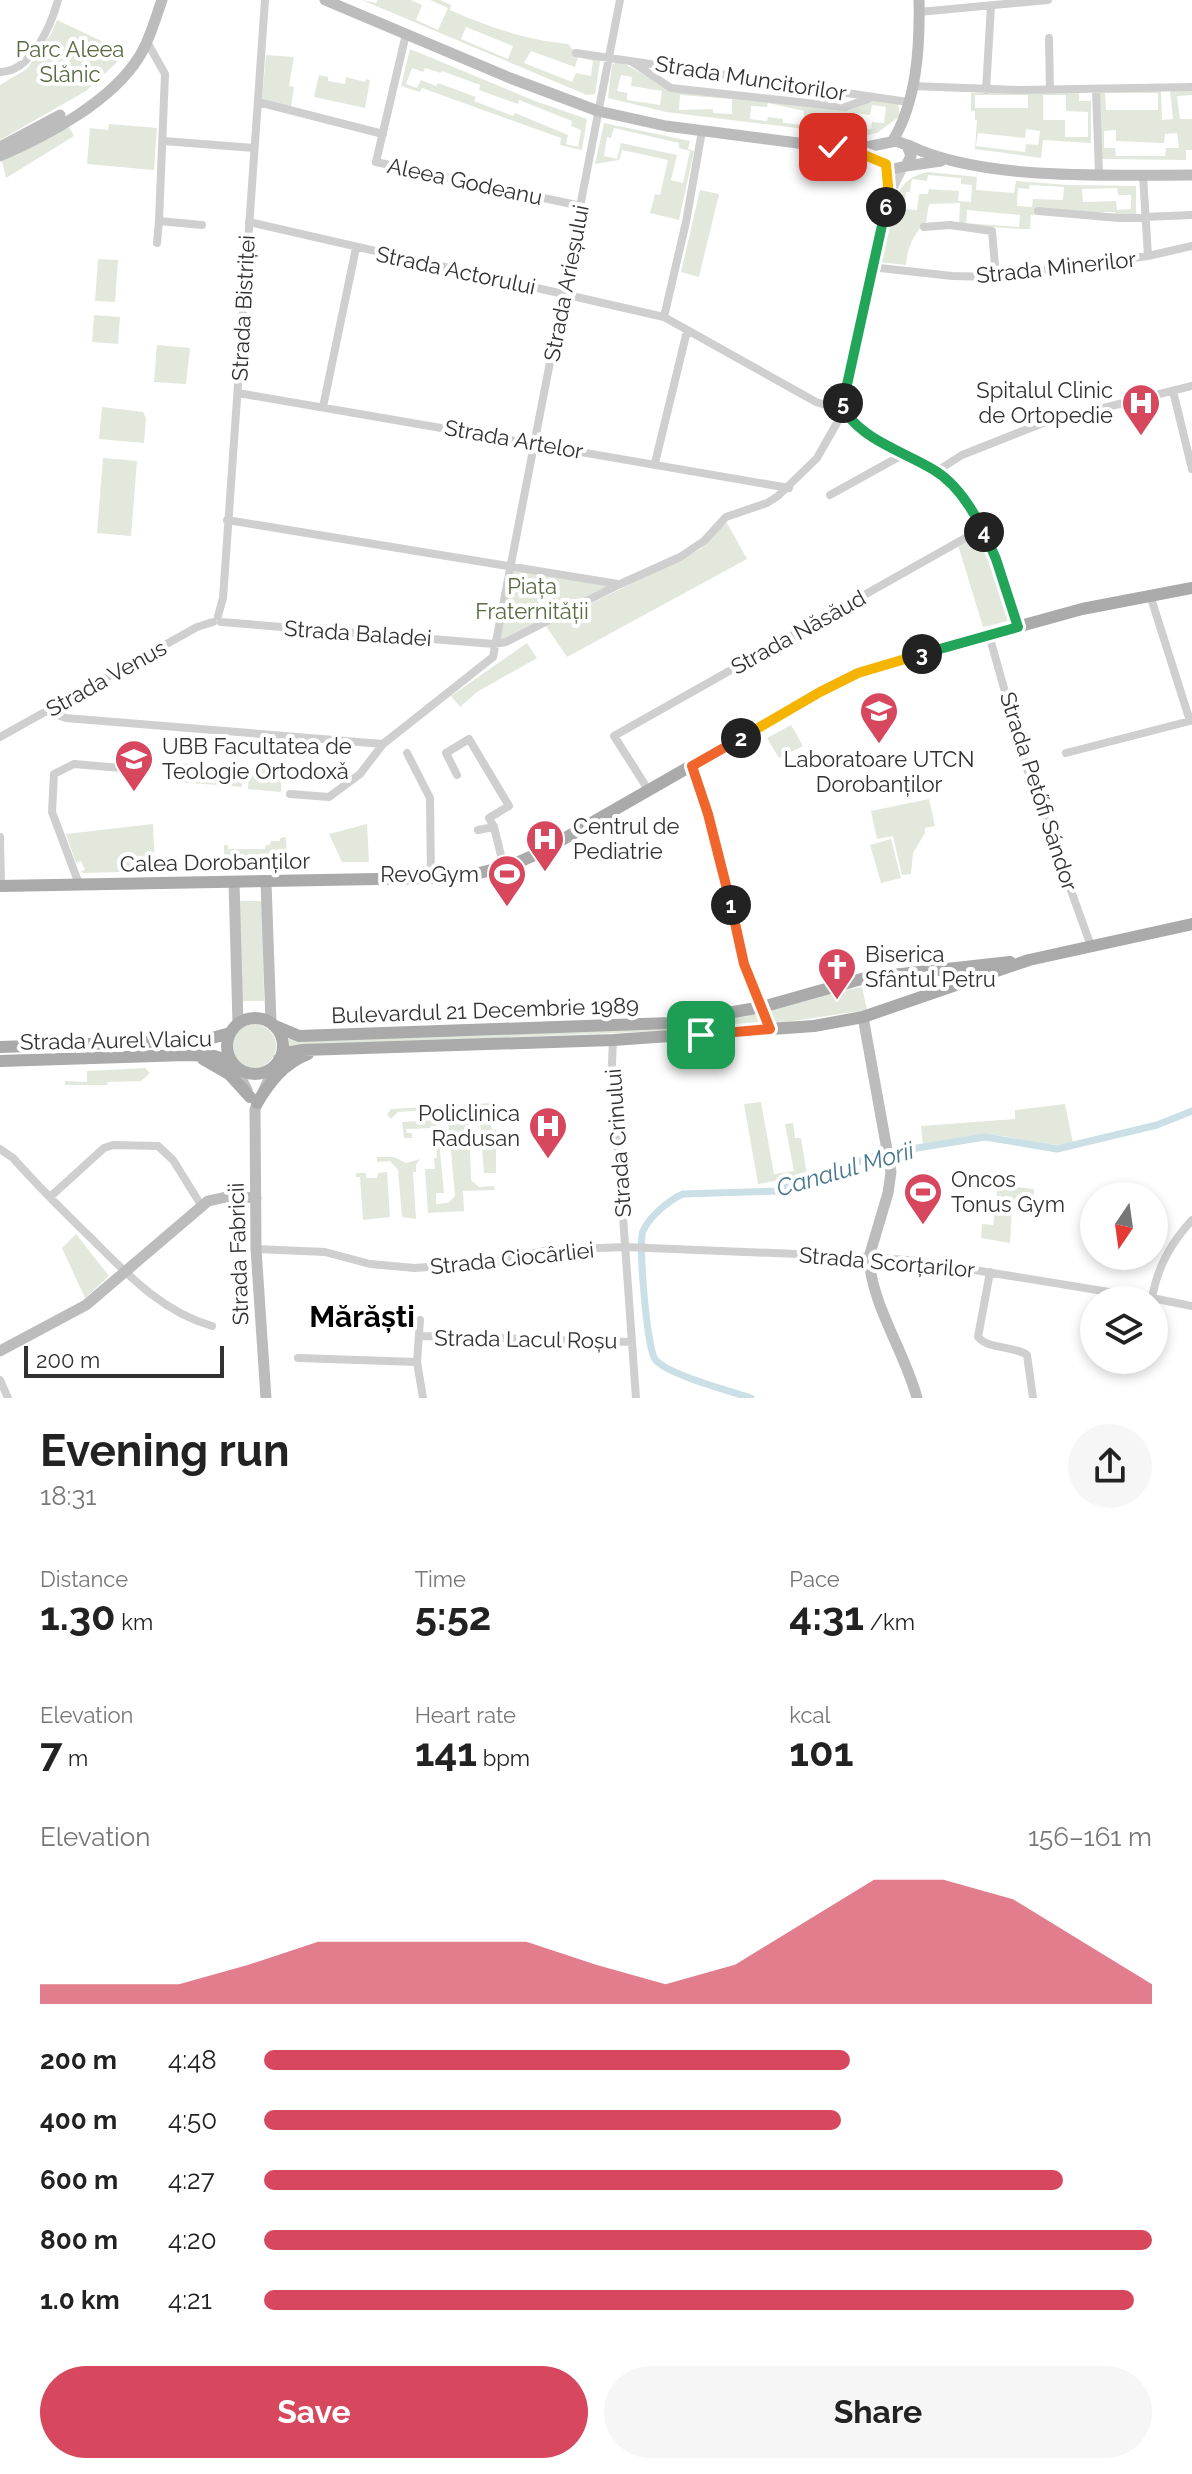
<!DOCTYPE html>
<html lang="en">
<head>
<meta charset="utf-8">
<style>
	:root { --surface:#fff; --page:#f6f6f6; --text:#222; --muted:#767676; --accent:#d7475d }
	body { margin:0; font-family:Raleway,sans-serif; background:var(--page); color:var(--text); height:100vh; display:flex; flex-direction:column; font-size:30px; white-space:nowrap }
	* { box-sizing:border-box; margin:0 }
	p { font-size:26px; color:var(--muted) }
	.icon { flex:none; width:44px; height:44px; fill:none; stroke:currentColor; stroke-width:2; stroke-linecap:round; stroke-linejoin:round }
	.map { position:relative; height:1398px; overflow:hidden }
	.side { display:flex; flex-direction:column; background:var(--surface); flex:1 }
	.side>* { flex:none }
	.needle { width:52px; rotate:193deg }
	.tools { position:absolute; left:1080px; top:1182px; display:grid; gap:16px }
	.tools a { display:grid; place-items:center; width:88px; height:88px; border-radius:50%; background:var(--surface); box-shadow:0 4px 12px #0003; font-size:40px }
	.scale { position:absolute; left:24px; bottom:20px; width:200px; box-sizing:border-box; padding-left:8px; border:4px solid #323232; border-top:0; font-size:22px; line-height:28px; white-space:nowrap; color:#323232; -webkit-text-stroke:6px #fff; paint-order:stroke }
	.pin { position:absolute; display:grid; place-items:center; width:68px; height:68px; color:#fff; margin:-34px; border-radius:16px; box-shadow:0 4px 12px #0006 }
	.km { position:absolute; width:40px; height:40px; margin:-20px; border-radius:50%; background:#222; color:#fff; font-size:22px; line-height:40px; text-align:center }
	.round { display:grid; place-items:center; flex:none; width:84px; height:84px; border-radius:42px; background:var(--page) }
	.summary { display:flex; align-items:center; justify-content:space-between; height:136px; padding:0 40px }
	h1 { font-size:44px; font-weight:700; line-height:60px }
	.metrics { display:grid; grid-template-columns:repeat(3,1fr); gap:12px; height:136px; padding:8px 40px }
	.metrics div { display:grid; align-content:center }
	.metrics b { font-size:40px; font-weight:700 }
	.metrics small { font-size:22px; font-weight:400 }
	.metrics p { font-size:22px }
	.chart { height:224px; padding:16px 40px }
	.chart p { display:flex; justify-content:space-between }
	.chart svg { width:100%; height:144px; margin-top:8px; fill:var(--accent); opacity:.7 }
	.primary-button { display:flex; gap:16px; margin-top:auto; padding:16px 40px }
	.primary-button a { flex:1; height:92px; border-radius:48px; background:var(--accent); color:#fff; font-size:32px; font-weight:700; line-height:92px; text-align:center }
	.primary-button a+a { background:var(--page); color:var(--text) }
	ul { padding:0 40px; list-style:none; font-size:26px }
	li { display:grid; grid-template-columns:128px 96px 1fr; align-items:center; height:60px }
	li i { height:20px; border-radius:10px; background:var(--accent) }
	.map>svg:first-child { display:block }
	.green { fill:#e3e8dc; fill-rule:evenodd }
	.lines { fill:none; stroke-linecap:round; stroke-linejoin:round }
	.canal { stroke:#cbdfe7; stroke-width:7 }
	.street { stroke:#cfcfcf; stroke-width:8 }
	.secondary { stroke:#bcbcbc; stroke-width:11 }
	.primary { stroke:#aaa; stroke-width:12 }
	.split-1-casing { stroke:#fff; stroke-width:16 }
	.split-2-casing { stroke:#fff; stroke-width:16 }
	.split-3-casing { stroke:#fff; stroke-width:16 }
	.split-4-casing { stroke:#fff; stroke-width:16 }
	.split-5-casing { stroke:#fff; stroke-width:16 }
	.split-6-casing { stroke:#fff; stroke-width:16 }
	.split-7-casing { stroke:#fff; stroke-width:16 }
	.split-1 { stroke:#f0652b; stroke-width:10 }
	.split-2 { stroke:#f0652b; stroke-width:10 }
	.split-3 { stroke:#f5b400; stroke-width:10 }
	.split-4 { stroke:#22a559; stroke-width:10 }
	.split-5 { stroke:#22a559; stroke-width:10 }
	.split-6 { stroke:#22a559; stroke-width:10 }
	.split-7 { stroke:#f5b400; stroke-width:10 }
	.labels { text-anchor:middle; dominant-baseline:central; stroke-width:8; stroke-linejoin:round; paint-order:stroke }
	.park-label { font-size:22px; fill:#596b43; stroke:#fff }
	.street-label { font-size:22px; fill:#323232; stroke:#fff }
	.poi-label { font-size:22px; fill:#323232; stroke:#fff; text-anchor:start }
	.water-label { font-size:24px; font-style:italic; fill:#46788f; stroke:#fff }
	.district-label { font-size:30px; font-weight:bold; fill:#000; stroke:#fff }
</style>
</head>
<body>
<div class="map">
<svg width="1192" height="1398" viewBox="0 0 1192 1398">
	<rect width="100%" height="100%" fill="#fff"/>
	<path class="green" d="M362,0L376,3L378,0H411L422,5L416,20L438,30L448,8L430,0H440L451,5L450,10C491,28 524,39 568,44L575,52L601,55L595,94L587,95ZM466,27L513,46L508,59L461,39ZM531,51L575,67L578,57L593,61L591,76L576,73L572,82L524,63Z
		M57,20L127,53L86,91L0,140V85L27,69L52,32Z
		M410,49L535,101L587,119L582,150L560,145L561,138L422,88L420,92L401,86ZM412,68L423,72L425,68L441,73L442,71L480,85L479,90L518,104L519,100L572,121L571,126L581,130L578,147L566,144L568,135L515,113L513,116L474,101L476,97L438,83L436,86L421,80L417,88L406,84Z
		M266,55L294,57L289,86L294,87L291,107L262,100Z
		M616,62L623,63L672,91L848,110L872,100L898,104L900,116L877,133L864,136L666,112L608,98L612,65ZM621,75L632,77L631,86L662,91L660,105L627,100V93L617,91ZM680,95L732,99V114L713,113V109L679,110ZM768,103L804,111L803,125L783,123V119L768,117L767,121L750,119L751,106L767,107ZM872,105L886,107L884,123L872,122L871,129L855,127L853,132L819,127L821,115L853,119L854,113L870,115Z
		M319,75L328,77V81L345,84L346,77L365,82L366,79L370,80L365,108L314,97Z
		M1161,90L1162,120L1173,119L1170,91L1192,90V95L1177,96L1180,119H1192V150H1186V160L1102,159L1099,91ZM1105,93H1158V110H1106ZM1116,130V141L1164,143L1165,134L1177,133L1179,148H1166L1165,156H1116L1115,148H1104V131Z
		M1079,91V101H1091V143L1043,140L1041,158L975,149L977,120H975V111H971V93ZM1028,95V108H975V95ZM1043,95H1066V111L1088,112V137H1065V120H1043ZM1026,129L1040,131L1038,145L1026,144L1025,152L976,146L978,133L1025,138Z
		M604,123L690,141L688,149L694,151L679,220L650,213L655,194L660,195L668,160L622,150L619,160L595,164ZM614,128L679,143V148L690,151L683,183L671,180L677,155L621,143L617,159L604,156L607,137L611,138Z
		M109,124L157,128L154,170L87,164L90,128L108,130Z
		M68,125L74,136L6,178L2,161Z
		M929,172L977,177L976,190L1014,193L1016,181L1068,185L1136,186V214L1117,217L1115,212H1105L1031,215L1030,229H1022L959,225L960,203L929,204L926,222C914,232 907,249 906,265L878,262C886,230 888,177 929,172ZM928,175L961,178V184L972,185L971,202L958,201L959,191L929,189L928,194H919L917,210L904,209L906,192H910L912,179L927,181ZM1030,185L1064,187L1063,200L1033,199L1032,207L1017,206L1018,188L1029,189ZM1117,188L1118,195H1131V209L1117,210L1116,201L1083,202L1082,189ZM967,210L1020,215L1019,227L966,223Z
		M700,190L719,194L699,277L681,272Z
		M98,259L118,260L115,302L95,301Z
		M94,315L120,317L118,344L92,342Z
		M157,345L190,348L186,384L154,382Z
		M102,407L143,412L146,418L144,443L99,439Z
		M103,458L137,461L131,536L97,533Z
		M727,523L747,559L567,657L546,626L701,549L718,528Z
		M982,532L1012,620L983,627L958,545Z
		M510,565L618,585L494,644Z
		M527,643L537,658L477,692L460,707L451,696Z
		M791,725L803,746L779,758L767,738Z
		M179,763L243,768L242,787L178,782Z
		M249,768L282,770L281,792L248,789Z
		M929,799L935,826L925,828V833L913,853L911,874L902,875L893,836L877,839L871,811Z
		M153,824L155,871L84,873L80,872L85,870L81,861L76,863L66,834Z
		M367,824L369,862H342L329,834Z
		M286,837L287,864L224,865V845H228V849H265L266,845H270L271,841H280V838Z
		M891,839L901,878L881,883L870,845Z
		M238,901H263L264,1001H239Z
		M862,987L867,1010L779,1023L772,1021L769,1011L814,996Z
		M760,1012L766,1027L288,1046L289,1038L666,1027L701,1024Z
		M232 1046a22 22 0 1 1 44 0a22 22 0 1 1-44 0Z
		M145,1068L150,1073L141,1081L108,1082L107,1085H65V1081L87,1082V1071Z
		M761,1102L774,1174L794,1171L785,1124L793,1123L795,1138H801L807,1175L758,1184L744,1104Z
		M492,1103V1110L475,1111L469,1119L471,1180L479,1187L494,1186L495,1190L463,1191L464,1211L428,1213L425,1169H435L434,1158H437L435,1128L406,1129L407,1133H412V1138H404L402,1122L437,1120L444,1193H436V1204L448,1203L455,1196L448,1117L439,1109L398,1112L391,1119L387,1115L391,1109Z
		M1065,1104L1073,1143C1037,1150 1018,1134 985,1135C965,1135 943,1143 923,1146L921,1126L1015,1119V1110Z
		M480,1121H490L492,1130H496V1173H484Z
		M377,1157H394L406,1163L420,1159L416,1165V1172H413L416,1219L402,1217L398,1170L390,1161L377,1162Z
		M387,1172L390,1217L363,1220L360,1177H356V1173H366V1178H377L378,1173Z
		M998,1185L1034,1189V1209H1012L1010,1243L981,1238L982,1224L993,1225Z
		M76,1234L109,1276L85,1298L62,1248Z"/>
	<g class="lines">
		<path class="canal" d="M751,1398C731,1391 665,1374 655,1359C647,1348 638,1243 643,1231C649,1217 669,1200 683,1194L776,1191L880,1154L985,1137L1057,1149L1157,1125L1192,1111"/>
		<path class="street" d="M919,12L1048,0
			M406,34L376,162L581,206
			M1049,38L1050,90
			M147,42L165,74L159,221L202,225
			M576,53L908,102
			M632,62L671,88L845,107L868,99
			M0,72C31,72 51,26 58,0
			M912,86L1018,90L1192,87
			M986,90L991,6
			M1096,90L1099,174
			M258,102L383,134
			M164,141L254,148
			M1143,175L1148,256
			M1038,211L1119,218L1192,215
			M249,222L664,317L816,402L838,409
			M924,227L950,225L992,231L996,277
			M157,243L159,221
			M871,267L952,276L996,277L1148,256L1192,246
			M664,317L686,222L702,131
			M1173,391L1192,469
			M238,393L789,488
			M843,404L889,197L904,167
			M323,407L356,248
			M846,413C868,444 908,451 938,472C986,506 1001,575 1018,627
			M655,463L687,331
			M937,471L962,455L1043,423L1192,386
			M830,495L904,454
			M227,520L618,584
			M218,616L223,598L265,0
			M221,622L494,644L506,642L618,585L680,557L704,541L726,517L767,503L778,496L817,458L842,414
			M989,635L1026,766L1091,946
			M46,711L66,718L383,744
			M0,737L197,627L213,622
			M407,753L430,798L431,878
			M1066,753L1190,721L1150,595
			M692,766L708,814L742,956L762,1007
			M457,775L446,753L469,739L509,806L489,818L494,827
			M649,791L614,736L983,528
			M290,794L329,797L360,774L383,744L493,657L620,0
			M478,830L494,827L504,868
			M0,837L1,888
			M79,884L52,812L54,774L74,764L133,769
			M613,1040L612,1063L636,1398
			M0,1149L13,1158C38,1186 65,1213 92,1239C127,1274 162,1312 212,1326
			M50,1197L104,1148L113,1145L158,1146L173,1160L201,1205
			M256,1249L325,1252L370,1264L415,1268L494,1262L548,1250L625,1247L869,1257L919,1261L1146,1298
			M990,1272L978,1337C989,1350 1013,1345 1027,1355L1033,1398
			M1153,1293C1159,1264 1172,1242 1192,1220
			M1157,1299L1192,1306
			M420,1320L417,1362L423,1398
			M420,1336L632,1342
			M298,1358L417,1362
			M0,1380L8,1398"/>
		<path class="secondary" d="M325,0L510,78L598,111L666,126L852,150L893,169L906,166L911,156L907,145L896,141L852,150
			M892,142C917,102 920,46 919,0
			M908,145C980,181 1110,175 1192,175
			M0,147L60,115
			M0,156C47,136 112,101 139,57C150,40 155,19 162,0
			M906,166L941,161
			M234,882L238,1023
			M266,882L271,1023
			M863,1017L891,1172L888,1193L869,1257C871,1304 905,1352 917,1398
			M233,1063L247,1090
			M0,1351L86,1305L208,1201L231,1196L256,1198
			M266,1398L256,1249L255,1109L276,1064"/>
		<path class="primary" d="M0,886L431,878L467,876L512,865L539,853L820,692L858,673L894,661L1082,609L1192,588
			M227 1046a28 28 0 1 1 56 0a28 28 0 1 1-56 0Z
			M273,1025L299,1036L670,1023L762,1007L865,978L1010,962
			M0,1047L205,1040L230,1033
			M203,1059L229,1074L250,1097
			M279,1059L291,1052L303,1050L613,1040L814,1026L863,1017L1029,960L1192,924
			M0,1061L186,1055L214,1056L231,1061
			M257,1103C270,1082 283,1064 308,1054"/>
	</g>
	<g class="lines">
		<defs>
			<path id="split-1" d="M701,1035L770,1029L744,964L731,905"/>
			<path id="split-2" d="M731,905L708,814L692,766L741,738"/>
			<path id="split-3" d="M741,738L820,692L858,673L922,654"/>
			<path id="split-4" d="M922,654L1018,627L996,559L984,532"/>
			<path id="split-5" d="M843,403L848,408L846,413C867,442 905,452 934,470C956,483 973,510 984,532"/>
			<path id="split-6" d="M843,403L886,207"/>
			<path id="split-7" d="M833,147L852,150L886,164L889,197L886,207"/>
		</defs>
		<use href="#split-1" class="split-1-casing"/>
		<use href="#split-2" class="split-2-casing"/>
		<use href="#split-3" class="split-3-casing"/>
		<use href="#split-4" class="split-4-casing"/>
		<use href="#split-5" class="split-5-casing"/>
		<use href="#split-6" class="split-6-casing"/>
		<use href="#split-7" class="split-7-casing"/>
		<use href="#split-1" class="split-1"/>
		<use href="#split-2" class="split-2"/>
		<use href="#split-3" class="split-3"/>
		<use href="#split-4" class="split-4"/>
		<use href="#split-5" class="split-5"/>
		<use href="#split-6" class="split-6"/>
		<use href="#split-7" class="split-7"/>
	</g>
	<defs>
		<symbol id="hospital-pin" viewBox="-11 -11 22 30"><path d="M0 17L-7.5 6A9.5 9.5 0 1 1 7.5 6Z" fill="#d7475d" stroke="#fff"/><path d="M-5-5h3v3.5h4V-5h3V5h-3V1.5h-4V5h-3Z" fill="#fff"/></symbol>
		<symbol id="university-pin" viewBox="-11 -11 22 30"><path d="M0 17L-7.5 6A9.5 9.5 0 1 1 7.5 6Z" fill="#d7475d" stroke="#fff"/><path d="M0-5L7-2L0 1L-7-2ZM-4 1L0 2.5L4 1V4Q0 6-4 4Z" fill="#fff"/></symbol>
		<symbol id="stadium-pin" viewBox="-11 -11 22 30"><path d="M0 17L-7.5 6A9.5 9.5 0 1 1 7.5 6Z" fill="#d7475d" stroke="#fff"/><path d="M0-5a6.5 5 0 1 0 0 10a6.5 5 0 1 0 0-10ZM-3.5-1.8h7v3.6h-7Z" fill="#fff"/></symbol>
		<symbol id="church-pin" viewBox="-11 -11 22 30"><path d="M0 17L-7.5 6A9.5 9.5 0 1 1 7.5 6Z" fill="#d7475d" stroke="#fff"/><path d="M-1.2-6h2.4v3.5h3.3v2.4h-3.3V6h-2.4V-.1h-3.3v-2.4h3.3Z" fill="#fff"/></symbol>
	</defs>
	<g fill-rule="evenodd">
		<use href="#hospital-pin" x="1119" y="381" width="44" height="60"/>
		<use href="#university-pin" x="857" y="689" width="44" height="60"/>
		<use href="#university-pin" x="112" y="737" width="44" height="60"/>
		<use href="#hospital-pin" x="523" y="817" width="44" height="60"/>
		<use href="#stadium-pin" x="485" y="852" width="44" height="60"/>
		<use href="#church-pin" x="815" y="945" width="44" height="60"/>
		<use href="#hospital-pin" x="526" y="1104" width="44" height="60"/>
		<use href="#stadium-pin" x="901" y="1170" width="44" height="60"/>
	</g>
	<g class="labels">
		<g class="park-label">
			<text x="70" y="49">Parc Aleea<tspan x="70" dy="25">Slănic</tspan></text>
			<text x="532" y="586">Piața<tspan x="532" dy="25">Fraternității</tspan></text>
		</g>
		<g class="street-label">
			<text transform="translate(751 78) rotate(9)">Strada Muncitorilor</text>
			<text transform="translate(465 181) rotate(12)">Aleea Godeanu</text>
			<text transform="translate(1056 267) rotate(-6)">Strada Minerilor</text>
			<text transform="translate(456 270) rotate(12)">Strada Actorului</text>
			<text transform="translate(566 283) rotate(-79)">Strada Arieșului</text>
			<text transform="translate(243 308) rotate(-87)">Strada Bistriței</text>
			<text transform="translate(514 439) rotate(10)">Strada Artelor</text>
			<text transform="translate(798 632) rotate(-29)">Strada Năsăud</text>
			<text transform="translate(358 633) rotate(4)">Strada Baladei</text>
			<text transform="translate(106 678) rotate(-29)">Strada Venus</text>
			<text transform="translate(1039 791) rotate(72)">Strada Petőfi Sándor</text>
			<text transform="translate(215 862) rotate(-1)">Calea Dorobanților</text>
			<text transform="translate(485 1010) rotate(-2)">Bulevardul 21 Decembrie 1989</text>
			<text transform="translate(116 1040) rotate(-1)">Strada Aurel Vlaicu</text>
			<text transform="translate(618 1143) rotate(-94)">Strada Crinului</text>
			<text transform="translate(238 1254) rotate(-92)">Strada Fabricii</text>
			<text transform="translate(512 1258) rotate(-6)">Strada Ciocârliei</text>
			<text transform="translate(887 1262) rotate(5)">Strada Scorțarilor</text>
			<text transform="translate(526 1339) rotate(1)">Strada Lacul Roșu</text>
		</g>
		<g class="poi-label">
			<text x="1113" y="390" text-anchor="end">Spitalul Clinic<tspan x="1113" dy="25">de Ortopedie</tspan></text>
			<text x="162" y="746">UBB Facultatea de<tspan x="162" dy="25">Teologie Ortodoxă</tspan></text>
			<text x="879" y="759" text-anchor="middle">Laboratoare UTCN<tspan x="879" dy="25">Dorobanților</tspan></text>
			<text x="573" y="826">Centrul de<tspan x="573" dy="25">Pediatrie</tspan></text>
			<text x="479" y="874" text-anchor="end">RevoGym</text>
			<text x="865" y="954">Biserica<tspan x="865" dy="25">Sfântul Petru</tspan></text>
			<text x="520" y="1113" text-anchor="end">Policlinica<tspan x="520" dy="25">Radusan</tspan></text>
			<text x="951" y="1179">Oncos<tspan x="951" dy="25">Tonus Gym</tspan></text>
		</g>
		<g class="water-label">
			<text transform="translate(845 1169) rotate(-16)">Canalul Morii</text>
		</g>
		<g class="district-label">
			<text x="362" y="1316">Mărăști</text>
		</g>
	</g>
</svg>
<div class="tools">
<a><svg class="needle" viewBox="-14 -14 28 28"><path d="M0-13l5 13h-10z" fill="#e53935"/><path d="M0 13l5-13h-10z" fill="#767676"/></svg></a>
<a><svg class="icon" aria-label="layers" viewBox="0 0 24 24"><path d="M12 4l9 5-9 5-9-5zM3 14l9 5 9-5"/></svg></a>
</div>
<div class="scale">200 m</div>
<div class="pin" style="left:701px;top:1035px;background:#1e9e55"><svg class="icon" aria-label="arrive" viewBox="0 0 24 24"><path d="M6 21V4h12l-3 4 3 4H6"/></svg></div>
<div class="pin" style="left:833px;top:147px;background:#d93025"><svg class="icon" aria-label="check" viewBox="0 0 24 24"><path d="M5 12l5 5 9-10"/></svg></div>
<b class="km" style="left:731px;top:905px">1</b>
<b class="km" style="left:741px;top:738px">2</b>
<b class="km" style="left:922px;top:654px">3</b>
<b class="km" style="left:984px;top:532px">4</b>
<b class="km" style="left:843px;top:403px">5</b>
<b class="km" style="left:886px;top:207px">6</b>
</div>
<section class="side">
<div class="summary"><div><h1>Evening run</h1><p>18:31</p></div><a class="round"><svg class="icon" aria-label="share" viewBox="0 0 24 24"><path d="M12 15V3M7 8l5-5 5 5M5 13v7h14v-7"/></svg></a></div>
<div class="metrics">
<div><p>Distance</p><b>1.30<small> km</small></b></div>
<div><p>Time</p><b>5:52</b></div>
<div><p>Pace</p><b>4:31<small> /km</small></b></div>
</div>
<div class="metrics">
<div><p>Elevation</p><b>7<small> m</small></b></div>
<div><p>Heart rate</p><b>141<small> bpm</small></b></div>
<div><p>kcal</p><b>101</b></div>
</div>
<div class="chart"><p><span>Elevation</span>156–161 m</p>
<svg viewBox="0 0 160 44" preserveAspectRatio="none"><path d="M0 44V38L10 38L20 38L30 32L40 25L50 25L60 25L70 25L80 32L90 38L100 32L110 19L120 6L130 6L140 12L150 25L160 38V44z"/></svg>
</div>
<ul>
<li><b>200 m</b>4:48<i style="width:66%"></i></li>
<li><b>400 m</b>4:50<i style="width:65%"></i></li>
<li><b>600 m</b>4:27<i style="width:90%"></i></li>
<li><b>800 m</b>4:20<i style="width:100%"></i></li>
<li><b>1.0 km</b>4:21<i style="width:98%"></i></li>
</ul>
<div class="primary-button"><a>Save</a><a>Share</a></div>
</section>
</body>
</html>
